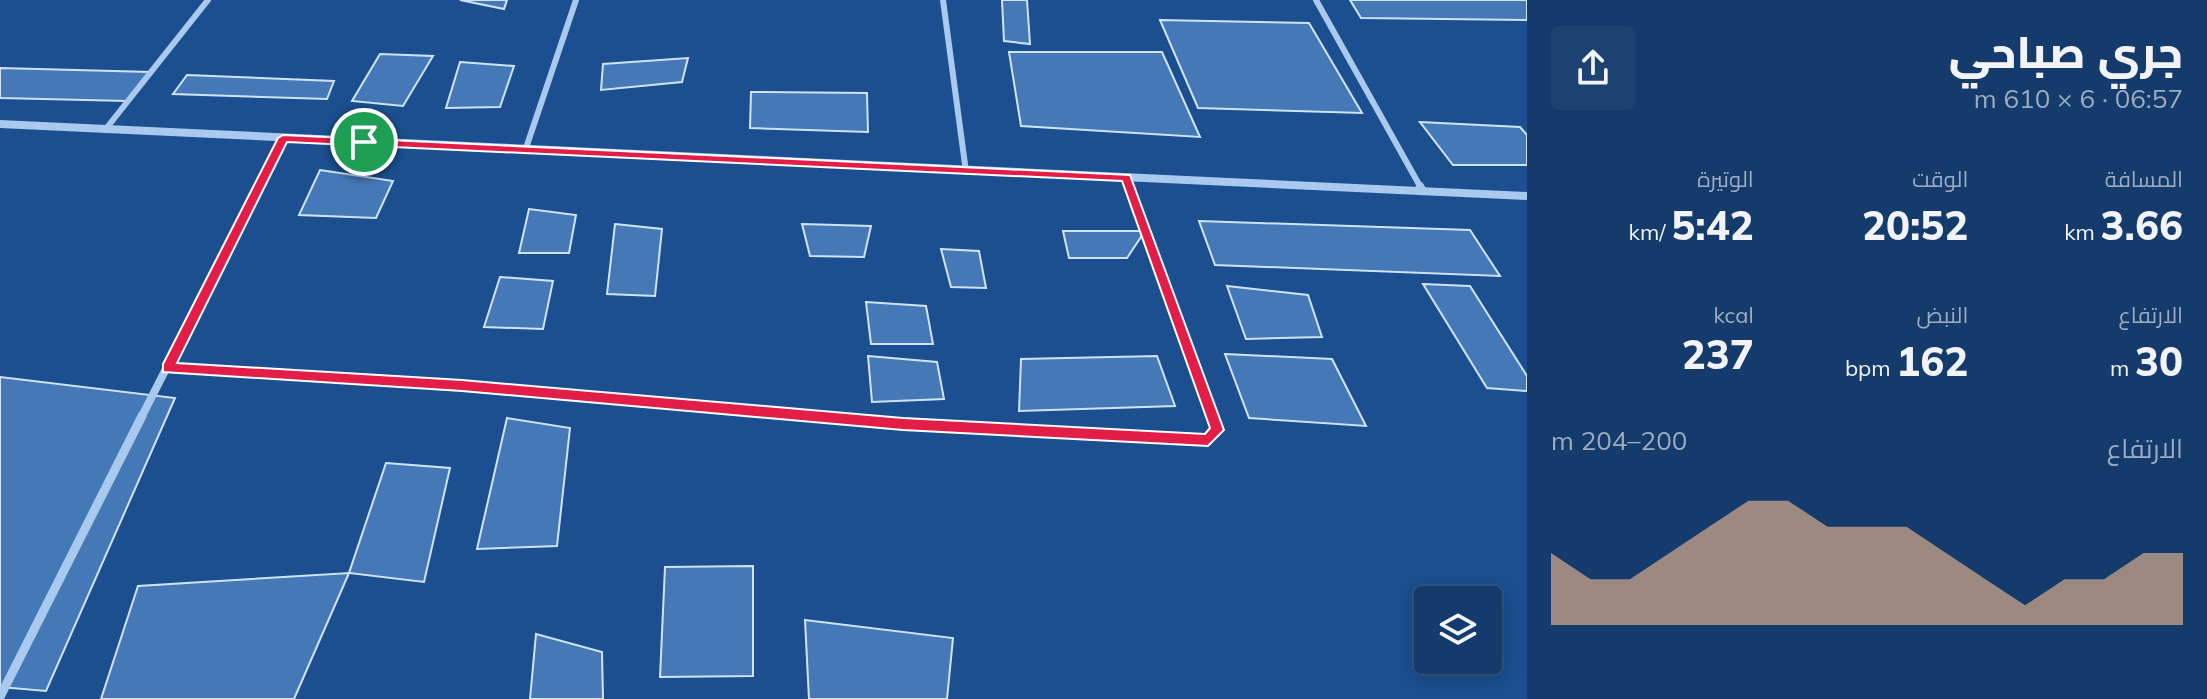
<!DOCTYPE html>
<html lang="ar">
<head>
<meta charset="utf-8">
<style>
	:root { --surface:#143b6b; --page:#1d4271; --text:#f1f3f6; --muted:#9dadc1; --line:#33557e; --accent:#d6ab8b }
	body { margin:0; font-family:Mulish,Cairo,sans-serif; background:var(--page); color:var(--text); direction:rtl; height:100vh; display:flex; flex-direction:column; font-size:30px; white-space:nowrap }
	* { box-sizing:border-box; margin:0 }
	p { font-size:26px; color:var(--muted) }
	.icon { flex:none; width:44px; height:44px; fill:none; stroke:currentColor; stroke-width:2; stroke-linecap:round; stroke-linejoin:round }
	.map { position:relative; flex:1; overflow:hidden; direction:ltr }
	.panel { display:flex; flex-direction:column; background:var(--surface); width:680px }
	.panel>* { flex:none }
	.buttons { position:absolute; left:1414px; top:586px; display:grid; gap:16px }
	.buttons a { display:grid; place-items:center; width:88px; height:88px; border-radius:8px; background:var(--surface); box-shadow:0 4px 20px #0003,0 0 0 2px var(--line); font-size:40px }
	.pin { position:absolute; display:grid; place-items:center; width:68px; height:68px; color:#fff; margin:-34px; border:4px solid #fff; border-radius:50%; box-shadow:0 2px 8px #0007 }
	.round { display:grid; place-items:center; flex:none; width:84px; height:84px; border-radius:8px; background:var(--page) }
	.summary { display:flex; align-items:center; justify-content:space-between; height:136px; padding:0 24px }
	h1 { font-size:44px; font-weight:800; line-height:60px }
	.figures { display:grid; grid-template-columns:repeat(3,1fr); gap:12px; height:136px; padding:8px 24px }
	.figures div { display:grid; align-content:center }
	.figures b { font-size:40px; font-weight:800 }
	.figures small { font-size:22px; font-weight:400 }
	.figures p { font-size:22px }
	.chart { height:224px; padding:16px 24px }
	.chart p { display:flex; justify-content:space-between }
	.chart svg { width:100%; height:144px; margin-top:8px; fill:var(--accent); opacity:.7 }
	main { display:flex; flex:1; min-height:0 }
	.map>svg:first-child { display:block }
	.building { fill:#4478b7; stroke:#cfe3fa; stroke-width:2 }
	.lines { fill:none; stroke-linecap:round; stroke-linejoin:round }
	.minor-far2 { stroke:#a9c9ee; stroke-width:6 }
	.minor-far1 { stroke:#a9c9ee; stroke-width:8 }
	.minor { stroke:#a9c9ee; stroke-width:9 }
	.tertiary { fill:#a9c9ee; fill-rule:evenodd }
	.route { fill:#e11d48; stroke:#fff; stroke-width:2; fill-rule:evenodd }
</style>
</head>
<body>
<main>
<section class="panel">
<div class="summary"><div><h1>جري صباحي</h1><p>06:57 · 6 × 610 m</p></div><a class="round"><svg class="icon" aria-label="share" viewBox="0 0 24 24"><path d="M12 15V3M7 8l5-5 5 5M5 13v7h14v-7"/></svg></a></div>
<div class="figures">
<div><p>المسافة</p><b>3.66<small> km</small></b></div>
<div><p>الوقت</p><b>20:52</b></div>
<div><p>الوتيرة</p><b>5:42<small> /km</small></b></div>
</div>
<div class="figures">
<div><p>الارتفاع</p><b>30<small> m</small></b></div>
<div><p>النبض</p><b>162<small> bpm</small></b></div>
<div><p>kcal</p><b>237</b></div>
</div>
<div class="chart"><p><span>الارتفاع</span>200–204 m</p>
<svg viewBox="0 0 160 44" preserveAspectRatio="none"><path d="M0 44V22L10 30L20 30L30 22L40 14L50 6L60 6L70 14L80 14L90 14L100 22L110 30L120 38L130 30L140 30L150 22L160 22V44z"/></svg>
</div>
</section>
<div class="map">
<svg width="1527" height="699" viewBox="0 0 1527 699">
	<rect width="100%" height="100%" fill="#1b4f8f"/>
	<path class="building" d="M460,0H507L504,9Z
		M1002,0H1027L1030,44L1004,41Z
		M1350,0H1527V20L1361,18Z
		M1160,20L1309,23L1362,113L1198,108Z
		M1009,52H1162L1200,137L1021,126Z
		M380,54L433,56L403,106L352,101Z
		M688,58L682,82L601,90L603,64Z
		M460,62L514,66L500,107L446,108Z
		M0,68L150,72L127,101L0,98Z
		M187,75L334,81L327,99L173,94Z
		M751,92L867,93L868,132L750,128Z
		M1420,122L1520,127L1527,135V165H1453Z
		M320,170L393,181L376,218L299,215Z
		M529,209L576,215L569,253H519Z
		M1199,221L1470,230L1500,276L1215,265Z
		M615,224L662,229L655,296L607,294Z
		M802,224L871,226L864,257L810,256Z
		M1063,231H1145L1127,258H1069Z
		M941,249L979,251L986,288L951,287Z
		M500,277L553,281L543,329L484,327Z
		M1423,284L1470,286L1527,376V391L1487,388Z
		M1227,286L1308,295L1322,337L1246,339Z
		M866,302L926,306L933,344H871Z
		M1225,354L1332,359L1366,426L1249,418Z
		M868,356L937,362L944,399L872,402Z
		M1157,356L1175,406L1019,411L1021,359Z
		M0,377L175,398L46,691L0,687Z
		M507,418L570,428L557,546L477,549Z
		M386,463L450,468L424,582L349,573Z
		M753,566V676L660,677L665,567Z
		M349,573L294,699H101L138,586Z
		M805,620L953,638L947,699H809Z
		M536,634L602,652L603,699H530Z"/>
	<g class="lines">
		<path class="minor-far2" d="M943,0L966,172
			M1316,0L1421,188
			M105,130L208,0
			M525,151L576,0
			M1126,177L1130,188
			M258,188L283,138"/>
		<path class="minor-far1" d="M1129,186L1215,418
			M1420,186L1423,191
			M168,368L462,386L829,418
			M141,418L259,186"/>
		<path class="minor" d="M806,416L1208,440L1217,430L1214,416
			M0,697L142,416"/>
		<path class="tertiary" d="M0,120L1527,192V200L0,128Z"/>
	</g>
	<path class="route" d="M283,135L1130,175L1224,430L1208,446L903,430L462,391L163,372V364L278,138ZM287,142L1122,181L1210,428L1205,434L903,418L462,380L177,363Z"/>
</svg>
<div class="buttons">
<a><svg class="icon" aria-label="layers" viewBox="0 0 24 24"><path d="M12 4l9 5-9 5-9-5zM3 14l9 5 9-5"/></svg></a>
</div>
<div class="pin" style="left:364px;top:142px;background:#1e9e55"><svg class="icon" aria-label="arrive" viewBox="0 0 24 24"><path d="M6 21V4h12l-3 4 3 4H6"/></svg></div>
</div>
</main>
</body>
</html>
